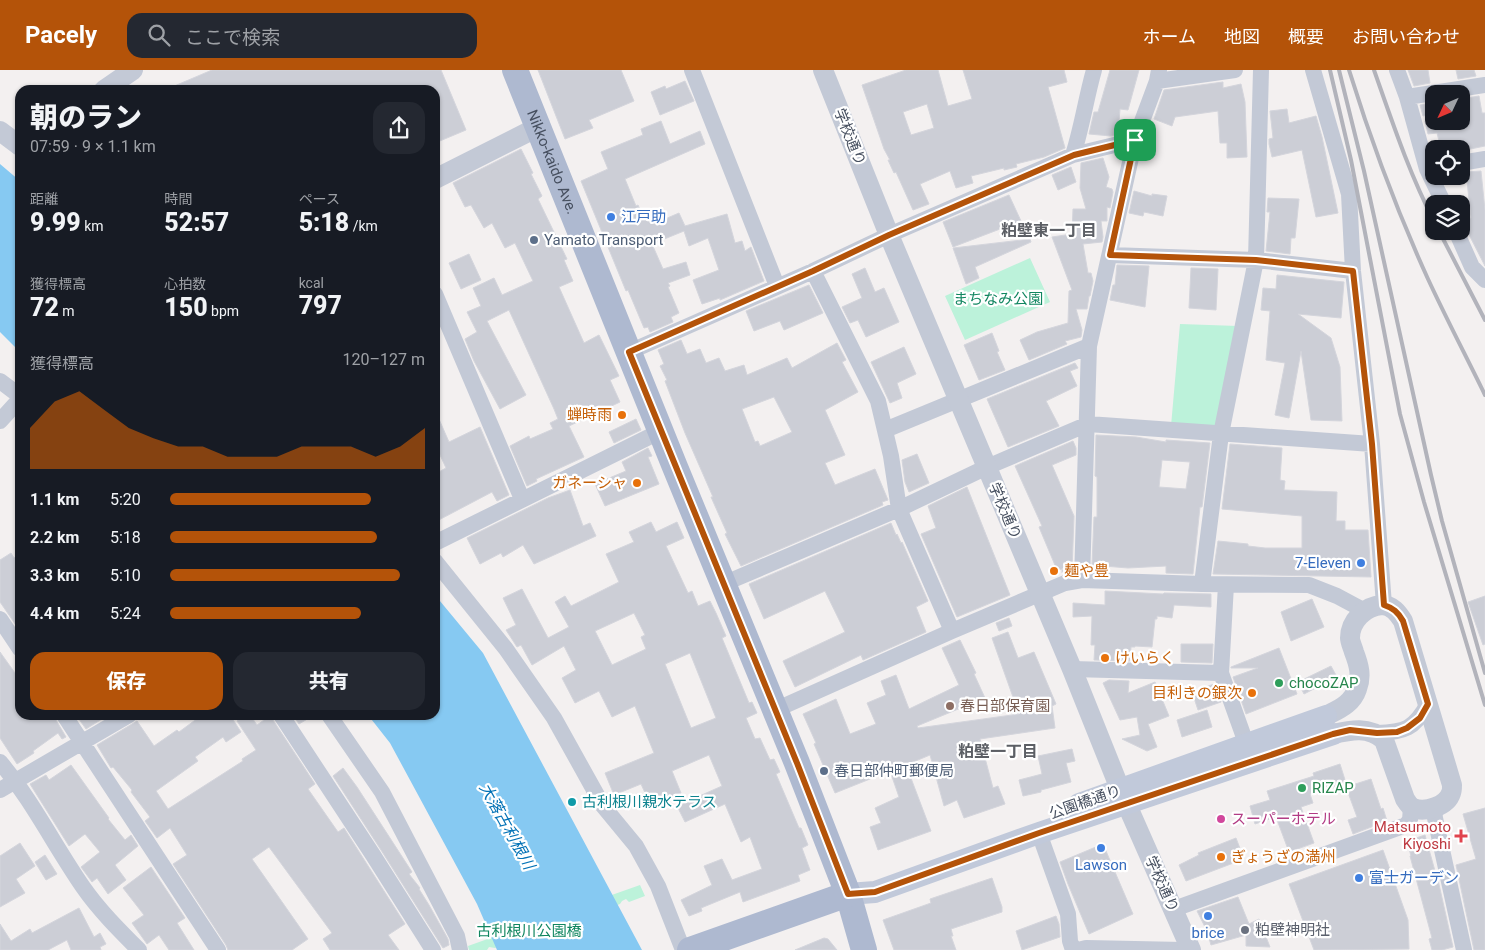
<!DOCTYPE html>
<html lang="ja">
<head>
<meta charset="utf-8">
<style>
	:root { --surface:#171b24; --page:#242831; --text:#f1f3f6; --muted:#9ea1a6; --accent:#b45309 }
	body { margin:0; font-family:Roboto,"Noto Sans JP",sans-serif; background:var(--page); color:var(--text); height:100vh; display:flex; flex-direction:column; font-size:19px; white-space:nowrap }
	* { box-sizing:border-box; margin:0 }
	p { font-size:16px; color:var(--muted) }
	.icon { flex:none; width:28px; height:28px; fill:none; stroke:currentColor; stroke-width:2; stroke-linecap:round; stroke-linejoin:round }
	.map { position:relative; flex:1; overflow:hidden }
	.details { position:absolute; left:15px; top:15px; width:425px; height:635px; display:flex; flex-direction:column; background:var(--surface); border-radius:15px; box-shadow:0 1px 4px #0004 }
	.details>* { flex:none }
	.needle { width:32px; rotate:226deg }
	.controls { position:absolute; left:1425px; top:15px; display:grid; gap:10px }
	.controls a { display:grid; place-items:center; width:45px; height:45px; border-radius:10px; background:var(--surface); box-shadow:0 1px 4px #0004; font-size:25px }
	.pin { position:absolute; display:grid; place-items:center; width:42px; height:42px; color:#fff; margin:-21px; border-radius:10px; box-shadow:0 2px 8px #0006 }
	.round { display:grid; place-items:center; flex:none; width:52px; height:52px; border-radius:15px; background:var(--page) }
	.headline { display:flex; align-items:center; justify-content:space-between; height:85px; padding:0 15px }
	h1 { font-size:28px; font-weight:800; line-height:38px }
	.stats { display:grid; grid-template-columns:repeat(3,1fr); gap:8px; height:85px; padding:5px 15px }
	.stats div { display:grid; align-content:center }
	.stats b { font-size:25px; font-weight:800 }
	.stats small { font-size:14px; font-weight:400 }
	.stats p { font-size:14px }
	.chart { height:140px; padding:10px 15px }
	.chart p { display:flex; justify-content:space-between }
	.chart svg { width:100%; height:90px; margin-top:5px; fill:var(--accent); opacity:.7 }
	.cta { display:flex; gap:10px; margin-top:auto; padding:10px 15px }
	.cta a { flex:1; height:58px; border-radius:15px; background:var(--accent); color:#fff; font-size:20px; font-weight:800; line-height:58px; text-align:center }
	.cta a+a { background:var(--page); color:var(--text) }
	ul { padding:0 15px; list-style:none; font-size:16px }
	li { display:grid; grid-template-columns:80px 60px 1fr; align-items:center; height:38px }
	li i { height:12px; border-radius:6px; background:var(--accent) }
	header { display:flex; align-items:center; gap:30px; box-sizing:border-box; height:70px; padding:0 25px; background:var(--accent); color:#fff }
	header strong { font-size:24px }
	nav { display:flex; gap:28px; margin-inline-start:auto; font-size:18px }
	.search { width:350px; height:45px; background:var(--page); display:flex; align-items:center; gap:12px; box-sizing:border-box; padding:0 18px; border-radius:15px; color:var(--muted); font-size:19px }
	.map>svg:first-child { display:block }
	.green { fill:#bcf2da }
	.water { fill:#86c9f2 }
	.building { fill:#ccced6; stroke:#d4d5dc; fill-rule:evenodd }
	.lines { fill:none; stroke-linecap:round; stroke-linejoin:round }
	.minor { stroke:#c3c9d6; stroke-width:16 }
	.tertiary { stroke:#c3c9d6; stroke-width:20 }
	.secondary { stroke:#c1c9da; stroke-width:22 }
	.primary { stroke:#aeb9d0; stroke-width:26 }
	.rail { stroke:#b2b3bb; stroke-width:4 }
	.route-casing { stroke:#fff; stroke-width:10 }
	.route { stroke:#b45309; stroke-width:6 }
	.shop-dot { fill:#3f7fe0; stroke:#fff; stroke-width:2 }
	.service-dot { fill:#5c6f8a; stroke:#fff; stroke-width:2 }
	.food-dot { fill:#e8710a; stroke:#fff; stroke-width:2 }
	.leisure-dot { fill:#2e9e5b; stroke:#fff; stroke-width:2 }
	.education-dot { fill:#8d6e63; stroke:#fff; stroke-width:2 }
	.culture-dot { fill:#0f9aa8; stroke:#fff; stroke-width:2 }
	.hotel-dot { fill:#d1479c; stroke:#fff; stroke-width:2 }
	.health-dot { fill:#e0444e; stroke:#fff; stroke-width:2 }
	.worship-dot { fill:#6b7280; stroke:#fff; stroke-width:2 }
	.labels { text-anchor:middle; dominant-baseline:central; stroke-width:4.5; stroke-linejoin:round; paint-order:stroke }
	.street-label { font-size:15px; fill:#464f5f; stroke:#fff }
	.shop-label { font-size:15px; fill:#366cbe; stroke:#fff; text-anchor:start }
	.service-label { font-size:15px; fill:#4e5e75; stroke:#fff; text-anchor:start }
	.park-label { font-size:15px; fill:#118660; stroke:#fff }
	.food-label { font-size:15px; fill:#c56008; stroke:#fff; text-anchor:end }
	.leisure-label { font-size:15px; fill:#27864d; stroke:#fff; text-anchor:start }
	.education-label { font-size:15px; fill:#785e54; stroke:#fff; text-anchor:start }
	.culture-label { font-size:15px; fill:#0d838f; stroke:#fff; text-anchor:start }
	.hotel-label { font-size:15px; fill:#b23c85; stroke:#fff; text-anchor:start }
	.health-label { font-size:15px; fill:#be3a42; stroke:#fff; text-anchor:end }
	.worship-label { font-size:15px; fill:#5b616d; stroke:#fff; text-anchor:start }
	.neighbourhood-label { font-size:16px; font-weight:bold; fill:#5c5f65; stroke:#fff }
	.water-label { font-size:16px; font-style:italic; fill:#0372b6; stroke:#fff }
</style>
</head>
<body>
<header>
<strong>Pacely</strong>
<div class="search"><svg class="icon" aria-label="search" viewBox="0 0 24 24"><circle cx="10" cy="10" r="6"/><path d="M15 15l6 6"/></svg>ここで検索</div>
<nav><a>ホーム</a><a>地図</a><a>概要</a><a>お問い合わせ</a></nav>
</header>
<div class="map">
<svg width="1485" height="880" viewBox="0 0 1485 880">
	<rect width="100%" height="100%" fill="#f3f0f0"/>
	<path class="green" d="M1030,188L1050,232L965,270L945,226Z
		M1180,254L1238,256L1219,361L1171,356Z
		M640,815L645,826L629,832L626,829L622,831L620,834L495,878L489,877L487,880H469L468,876Z"/>
	<path class="water" d="M0,94L20,111V282L0,262Z
		M435,525L483,583L642,880H497L477,834L390,673L368,645H435Z"/>
	<path class="building" d="M212,0H441L466,60L435,73V20H165Z
		M538,0H621L634,31L589,50L593,58L565,69Z
		M906,0H938L948,36L972,29L963,0H1064L1067,12L1048,17L1065,78L1044,87L1016,94L1017,97L1004,100V98L971,106L973,113L956,118L950,101L920,114L929,134L913,140L896,102L894,103L888,90H890L884,79L862,15ZM927,34L934,58L911,65L903,42Z
		M1110,0H1139L1128,40L1120,39L1118,64L1111,66L1089,64L1094,42H1098Z
		M1408,0H1428L1430,13L1414,16Z
		M1456,0H1474L1476,6L1458,9Z
		M685,11L694,31L660,45L651,22L665,16L666,19Z
		M1223,12V18L1241,14L1245,32L1247,87L1227,88V73H1220L1218,41L1175,47L1172,56L1154,49L1164,20Z
		M1479,26L1482,43H1485V76L1461,81V79H1441L1437,63L1428,64L1425,51H1461V29Z
		M1433,33L1434,44L1423,46L1420,35Z
		M1287,39L1289,53L1316,46L1322,67L1338,143L1316,147L1302,80L1272,87L1269,74V69L1273,68L1270,41Z
		M661,51L670,74L700,61L705,74L625,109L636,136L638,135L643,146L661,138L665,149L679,143L685,156L727,144L735,173L742,171L745,181L751,177L764,211L720,230V228L702,234L693,210L719,200L708,168L689,176L684,161L652,174L663,199L686,192L690,205L668,213L670,216L668,217L679,243L671,247L673,252L650,262L648,257L644,258L628,220L626,221L581,111L608,99L601,82L643,65L641,59Z
		M521,79L533,103L531,104L542,126L538,129L567,189L564,190L573,211L559,217L584,273L599,265L619,306L610,310L620,332L569,356L584,387L536,409L537,411L527,416L510,376L529,366L530,369L553,359L550,353L558,349L554,339L509,240L487,251L526,325L500,339L474,291L465,269L477,262L467,242L481,236L473,218L494,208L502,225L533,211L515,173L505,178L492,153L484,158L471,135L465,137L453,113Z
		M1103,88L1109,107L1106,117L1112,119L1113,122L1110,138L1107,137V151H1101L1103,167L1102,172L1083,174L1088,203H1091L1093,211L1090,226H1089L1087,239H1076L1082,260L1081,267L1065,271L1067,274L1029,290L1020,270L1037,262L1068,253L1069,221L1072,220L1052,167L1072,164L1073,139H1086L1080,118L1081,93Z
		M1071,97L1076,112L1058,120L1052,105Z
		M1481,101L1485,140V196L1461,149L1471,148L1466,102Z
		M1134,121L1152,126V124L1167,126L1163,146L1144,142L1143,146L1129,143Z
		M1009,125L1021,151L953,177L943,152Z
		M1268,128L1299,129L1295,168H1291L1290,184L1266,181L1270,142H1267Z
		M1030,169L1031,172L975,197L979,208L966,214L953,178Z
		M469,184L481,210L461,219L449,193Z
		M1117,195L1149,196L1145,237L1110,230L1113,215H1115Z
		M865,198L875,222L884,218L899,252L866,267L858,250L850,253L842,237L862,228L852,204Z
		M1191,198L1218,199L1216,240L1189,238Z
		M1277,205L1344,212L1341,248L1298,244L1331,268L1340,297L1342,351L1311,350L1301,281L1289,348L1275,345L1285,293L1266,290L1270,241L1261,240L1263,218L1276,219Z
		M809,215L823,243L784,260L780,251L754,261L746,241Z
		M992,263L999,281L997,282L1005,300L979,310L964,275Z
		M681,270L687,284L700,279L706,293L719,288L725,301L744,295L747,305L787,288L792,298L837,273L846,290L842,292L858,322L825,340L845,385L825,393L835,415L875,399L888,430L882,432L883,435L741,496L725,464L727,463L711,427H713L685,363L665,311L667,310L660,296L664,294L658,280ZM774,327L792,362L760,376L758,371L755,372L742,339Z
		M904,277L916,304L897,313L902,328L890,333L871,292Z
		M1075,293L1078,298L1070,301L1077,316L1046,331L1059,356L1008,377L987,329Z
		M435,340L449,372L480,357L509,425L497,431L492,422L435,452V404L446,398L435,374Z
		M636,349L641,360L614,373L609,362Z
		M1096,365L1136,367L1166,372V370L1210,373L1202,437H1200L1193,504L1166,503V496L1128,498L1092,495L1094,447H1097V407L1095,406ZM1162,390L1190,392L1186,419L1159,417Z
		M1073,371L1076,378V385L1052,395L1074,446L1072,501L1062,503V499L1057,500L1039,457L1042,456L1015,396Z
		M1230,374L1282,378L1280,410L1285,411L1284,420L1337,422L1336,451H1345V460H1368L1371,507L1213,504L1218,471L1248,474V476L1265,478H1302V446L1222,439Z
		M648,378L652,386L648,387L659,414L605,436L595,414L626,401L622,392Z
		M917,384L929,413L909,422L905,412L902,390Z
		M967,417L1010,525L957,547L921,464L936,458L928,436Z
		M570,420L583,456L590,453L596,466L534,494L523,475L503,487L501,483L480,494L467,468L548,428Z
		M651,452L656,462L677,452L684,468L666,476L688,523L692,521L698,536L710,531L716,543L726,566L722,568L749,633L752,632L757,643L746,648L755,669L760,668L770,690L774,689L780,702L776,704L799,758H801L808,775L802,778L810,800L798,805L800,811L743,832L740,822L701,838L702,841L689,846L681,830L712,815L704,796L722,789L732,810L762,799L750,767L741,772L725,734L685,752L677,736L722,716L709,685L672,701L681,723L651,736L641,714L614,725L605,703L654,683L635,636L612,647L599,621L575,633L562,608L576,600L564,576L532,595L521,575L517,577L506,560L516,555L503,528L522,519L548,568L569,557L555,532L565,526L571,536L619,512L606,484L634,472L629,462ZM634,543L645,565L641,567L646,579L612,595L595,561ZM690,583L716,648L691,658L665,594Z
		M891,453L896,465L897,464L901,473L902,472L928,531L916,537L926,562L863,590L861,585L795,617L783,591L845,562L825,521L764,549L749,514Z
		M11,483L14,488L20,483V561L0,532V490Z
		M1105,521L1163,524L1164,523L1211,524V537L1174,535L1172,548L1157,546V549H1155L1152,577L1135,576V577H1131L1130,591L1094,590L1095,575H1091L1092,546L1073,547V533L1105,535Z
		M1485,526V574L1483,575L1468,532Z
		M1312,529L1324,557L1291,571L1281,542Z
		M1009,548L1012,556L999,561L996,553Z
		M1008,562L1018,588L1034,582L1056,634L1052,636L1055,658L980,669L993,718L998,716L1005,734L964,748L957,730L944,736L930,685L906,695L931,761L878,780L870,757L881,753L875,738L899,727L890,701L835,723L814,674L816,673L803,644L836,629L850,664L876,654L867,633L886,625L881,611L896,605L909,639L959,615L942,578L960,570L976,603L974,604L985,628L917,656L918,658L1019,644L992,568Z
		M1181,574H1213L1212,593L1181,592Z
		M1279,578L1297,624L1246,644L1233,607L1258,598H1231V597Z
		M0,582L20,610V645H54L56,650L66,667L62,669L58,663L33,681L34,683L17,694L0,668Z
		M1331,596L1337,607L1304,624L1298,612Z
		M1109,610L1129,611L1128,623L1155,612L1169,646L1148,654L1157,677L1147,681L1122,669L1140,665L1137,647L1120,650L1103,613Z
		M1214,614L1221,632L1198,640L1192,622Z
		M1207,640L1212,657L1182,667L1177,650Z
		M76,645H101L99,646L102,649L86,659Z
		M202,645H230L241,662L226,672L223,667L195,687L198,691L156,721L168,739L243,691L242,689L256,680L237,651L245,645H250L257,655L271,645L273,650L315,714L308,719L338,762L344,758L405,854L388,865L399,880H330L323,869L332,863L269,777L252,789L308,869L292,880H228L226,875L173,794L187,785L170,758L157,768L145,751L150,747L131,722L132,720L113,697L111,698L97,675L137,651L154,676L177,660L179,662Z
		M293,645H314L299,654Z
		M1072,679L1075,691L1066,693L1071,712L1041,720V722L1023,726L1019,710L1042,704L1038,686Z
		M1340,694L1346,713L1310,724L1313,733L1301,737L1314,773L1289,782L1276,747L1255,754L1250,736L1270,730L1267,721L1314,706L1313,703Z
		M71,695L109,748L108,749L125,770L131,765L138,776L115,795L126,810L108,824L97,808L92,812L81,797L100,782L85,764L69,776L30,714L46,705L49,710Z
		M343,698L357,717L412,802L409,804L420,818L419,819L429,835L448,869L449,875L443,878L381,780L333,706Z
		M1371,709L1381,739L1383,738L1387,751L1353,764L1348,750L1357,747L1346,717Z
		M1485,738V880H1474L1456,795L1476,789L1463,744Z
		M1425,765L1435,801H1436L1453,877L1442,880H1432L1429,869L1432,868L1410,786H1411L1407,771Z
		M1236,768L1244,789L1186,811L1179,795L1199,785L1198,783Z
		M20,773L35,796L16,809L25,823L0,837V786Z
		M1103,774L1133,844L1089,864L1068,814L1060,792Z
		M1383,780L1408,850L1409,879L1314,880L1289,814Z
		M45,785L57,804L46,810L35,792Z
		M151,797L185,848L177,853L194,880H169L159,865L147,874L132,853L144,845L123,818Z
		M992,808L1002,837V842L951,859L953,866H951L956,880H894L883,850L931,833L930,829Z
		M1238,827L1249,854L1259,849L1270,877L1246,876V865L1211,875L1207,861L1197,841Z
		M79,838L94,867L100,863L106,874L100,877L101,880H71L67,870L48,880H0V854L11,871L30,859L32,863Z
		M1056,846L1059,854L1060,867L1022,880L1016,861Z
		M518 860a7 7 0 1 1 14 0a7 7 0 1 1-14 0Z
		M824,868L828,869L837,880H795Z"/>
	<g class="lines">
		<path class="minor" d="M692,0L777,216
			M1313,0L1349,124L1353,201L1372,374L1384,535
			M1397,0L1407,27L1427,99L1444,134
			M1157,11L1235,0
			M1407,27L1485,15
			M1073,85C1082,57 1086,28 1094,0
			M1461,93L1485,89
			M1456,161L1472,197L1485,210
			M1110,185L1256,190L1353,201
			M813,201L878,331L891,386L899,439L952,561
			M435,224L522,429
			M629,282L813,201L889,165L1073,85L1135,70
			M0,311L20,326
			M0,351L20,329
			M885,360L1089,276
			M435,473L661,361
			M435,491L506,579L554,648L603,736L636,776L658,816L683,880
			M1082,510L1089,276L1135,70L1157,11L1159,0
			M723,514L899,439L987,397L1088,354L1372,374
			M1202,514L1221,364L1256,190L1261,0
			M1226,515L1221,603L1246,673
			M0,549L20,579
			M1072,599L1221,603
			M775,640L952,561L1065,513L1082,510L1202,514L1309,515L1337,526L1365,541
			M64,645L218,880
			M281,645L373,785L433,880
			M329,645L382,722L457,866L460,880
			M1377,663C1405,662 1414,659 1428,634
			M0,692C32,730 54,775 83,817C99,840 119,860 139,880
			M0,720L129,645
			M1434,738L1435,748L1464,880
			M1039,763L1068,844L1070,871L1073,880
			M1174,839L1406,755L1410,750L1411,737
			M1078,880L1086,878L1183,880"/>
		<path class="tertiary" d="M823,0L889,165L1072,599L1120,719L1191,880
			M104,20L133,0
			M0,61L20,76
			M435,109L538,57
			M1326,646C1339,639 1352,634 1357,619C1362,606 1359,595 1354,582C1353,578 1350,572 1350,568C1350,551 1365,536 1382,535C1392,535 1398,543 1403,551L1452,715C1452,718 1452,721 1451,723C1447,736 1425,743 1413,738C1409,736 1407,732 1405,729L1384,670C1369,656 1351,660 1333,664"/>
		<path class="secondary" d="M1079,734L1326,646
			M848,824L875,822L1039,763L1333,664"/>
		<g class="primary">
			<path id="s1" d="M515,0L675,397L797,693L848,824L864,880"/>
			<path d="M690,880L848,824"/>
		</g>
		<path class="rail" d="M1330,0L1351,90L1400,344L1424,432L1485,635
			M1339,0L1364,101L1431,405L1442,451L1485,603
			M1349,0C1371,71 1397,141 1428,209C1446,248 1466,286 1485,325
			M1374,0C1392,51 1409,103 1434,151
			M1439,161L1485,250"/>
	</g>
	<g class="lines">
		<defs>
			<path id="route" d="M1135,70L1110,185L1256,190L1353,201L1372,374L1384,535C1393,538 1398,542 1403,551L1428,634L1420,648L1407,658L1397,662L1377,663L1350,660L1333,664L1039,763L875,822L848,824L797,693L629,282L813,201L889,165L1074,85Z"/>
		</defs>
		<use href="#route" class="route-casing"/>
		<use href="#route" class="route"/>
	</g>
	<g class="shop-dot">
		<circle cx="611" cy="147" r="5"/>
		<circle cx="1361" cy="493" r="5"/>
		<circle cx="1101" cy="778" r="5"/>
		<circle cx="1359" cy="808" r="5"/>
		<circle cx="1208" cy="846" r="5"/>
	</g>
	<g class="service-dot">
		<circle cx="534" cy="170" r="5"/>
		<circle cx="824" cy="701" r="5"/>
	</g>
	<g class="food-dot">
		<circle cx="622" cy="345" r="5"/>
		<circle cx="637" cy="413" r="5"/>
		<circle cx="1054" cy="501" r="5"/>
		<circle cx="1105" cy="588" r="5"/>
		<circle cx="1252" cy="623" r="5"/>
		<circle cx="1221" cy="787" r="5"/>
	</g>
	<g class="leisure-dot">
		<circle cx="1279" cy="613" r="5"/>
		<circle cx="1302" cy="718" r="5"/>
	</g>
	<circle class="education-dot" cx="950" cy="636" r="5"/>
	<circle class="culture-dot" cx="572" cy="732" r="5"/>
	<circle class="hotel-dot" cx="1221" cy="749" r="5"/>
	<path class="health-dot" d="M1458.5 758.5h5v5h5v5h-5v5h-5v-5h-5v-5h5z"/>
	<circle class="worship-dot" cx="1245" cy="860" r="5"/>
	<g class="labels">
		<g class="street-label">
			<text transform="translate(850 67) rotate(68)">学校通り</text>
			<text stroke="none"><textPath href="#s1" startOffset="99">Nikko-kaido Ave.</textPath></text>
			<text transform="translate(1005 441) rotate(67)">学校通り</text>
			<text transform="translate(1085 732) rotate(-19)">公園橋通り</text>
			<text transform="translate(1162 814) rotate(66)">学校通り</text>
		</g>
		<g class="shop-label">
			<text x="621" y="147">江戸助</text>
			<text x="1351" y="493" text-anchor="end">7-Eleven</text>
			<text x="1101" y="795" text-anchor="middle">Lawson</text>
			<text x="1369" y="808">富士ガーデン</text>
			<text x="1208" y="863" text-anchor="middle">brice</text>
		</g>
		<g class="service-label">
			<text x="544" y="170">Yamato Transport</text>
			<text x="834" y="701">春日部仲町郵便局</text>
		</g>
		<g class="park-label">
			<text x="998" y="229">まちなみ公園</text>
			<text x="529" y="861">古利根川公園橋</text>
		</g>
		<g class="food-label">
			<text x="612" y="345">蝉時雨</text>
			<text x="627" y="413">ガネーシャ</text>
			<text x="1064" y="501" text-anchor="start">麺や豊</text>
			<text x="1115" y="588" text-anchor="start">けいらく</text>
			<text x="1242" y="623">目利きの銀次</text>
			<text x="1231" y="787" text-anchor="start">ぎょうざの満州</text>
		</g>
		<g class="leisure-label">
			<text x="1289" y="613">chocoZAP</text>
			<text x="1312" y="718">RIZAP</text>
		</g>
		<g class="education-label">
			<text x="960" y="636">春日部保育園</text>
		</g>
		<g class="culture-label">
			<text x="582" y="732">古利根川親水テラス</text>
		</g>
		<g class="hotel-label">
			<text x="1231" y="749">スーパーホテル</text>
		</g>
		<g class="health-label">
			<text x="1451" y="757">Matsumoto<tspan x="1451" dy="17">Kiyoshi</tspan></text>
		</g>
		<g class="worship-label">
			<text x="1255" y="860">粕壁神明社</text>
		</g>
		<g class="neighbourhood-label">
			<text x="1049" y="160">粕壁東一丁目</text>
			<text x="998" y="681">粕壁一丁目</text>
		</g>
		<g class="water-label">
			<text transform="translate(507 756) rotate(61)">大落古利根川</text>
		</g>
	</g>
</svg>
<div class="controls">
<a><svg class="needle" viewBox="-14 -14 28 28"><path d="M0-13l5 13h-10z" fill="#e53935"/><path d="M0 13l5-13h-10z" fill="#9ea1a6"/></svg></a>
<a><svg class="icon" aria-label="locate" viewBox="0 0 24 24"><circle cx="12" cy="12" r="6"/><path d="M12 2v4M12 18v4M2 12h4M18 12h4"/></svg></a>
<a><svg class="icon" aria-label="layers" viewBox="0 0 24 24"><path d="M12 4l9 5-9 5-9-5zM3 14l9 5 9-5"/></svg></a>
</div>
<div class="pin" style="left:1135px;top:70px;background:#1e9e55"><svg class="icon" aria-label="arrive" viewBox="0 0 24 24"><path d="M6 21V4h12l-3 4 3 4H6"/></svg></div>
<section class="details">
<div class="headline"><div><h1>朝のラン</h1><p>07:59 · 9 × 1.1 km</p></div><a class="round"><svg class="icon" aria-label="share" viewBox="0 0 24 24"><path d="M12 15V3M7 8l5-5 5 5M5 13v7h14v-7"/></svg></a></div>
<div class="stats">
<div><p>距離</p><b>9.99<small> km</small></b></div>
<div><p>時間</p><b>52:57</b></div>
<div><p>ペース</p><b>5:18<small> /km</small></b></div>
</div>
<div class="stats">
<div><p>獲得標高</p><b>72<small> m</small></b></div>
<div><p>心拍数</p><b>150<small> bpm</small></b></div>
<div><p>kcal</p><b>797</b></div>
</div>
<div class="chart"><p><span>獲得標高</span>120–127 m</p>
<svg viewBox="0 0 160 44" preserveAspectRatio="none"><path d="M0 44V24L10 11L20 6L30 15L40 24L50 29L60 33L70 33L80 38L90 38L100 38L110 33L120 33L130 33L140 38L150 33L160 24V44z"/></svg>
</div>
<ul>
<li><b>1.1 km</b>5:20<i style="width:79%"></i></li>
<li><b>2.2 km</b>5:18<i style="width:81%"></i></li>
<li><b>3.3 km</b>5:10<i style="width:90%"></i></li>
<li><b>4.4 km</b>5:24<i style="width:75%"></i></li>
</ul>
<div class="cta"><a>保存</a><a>共有</a></div>
</section>
</div>
</body>
</html>
